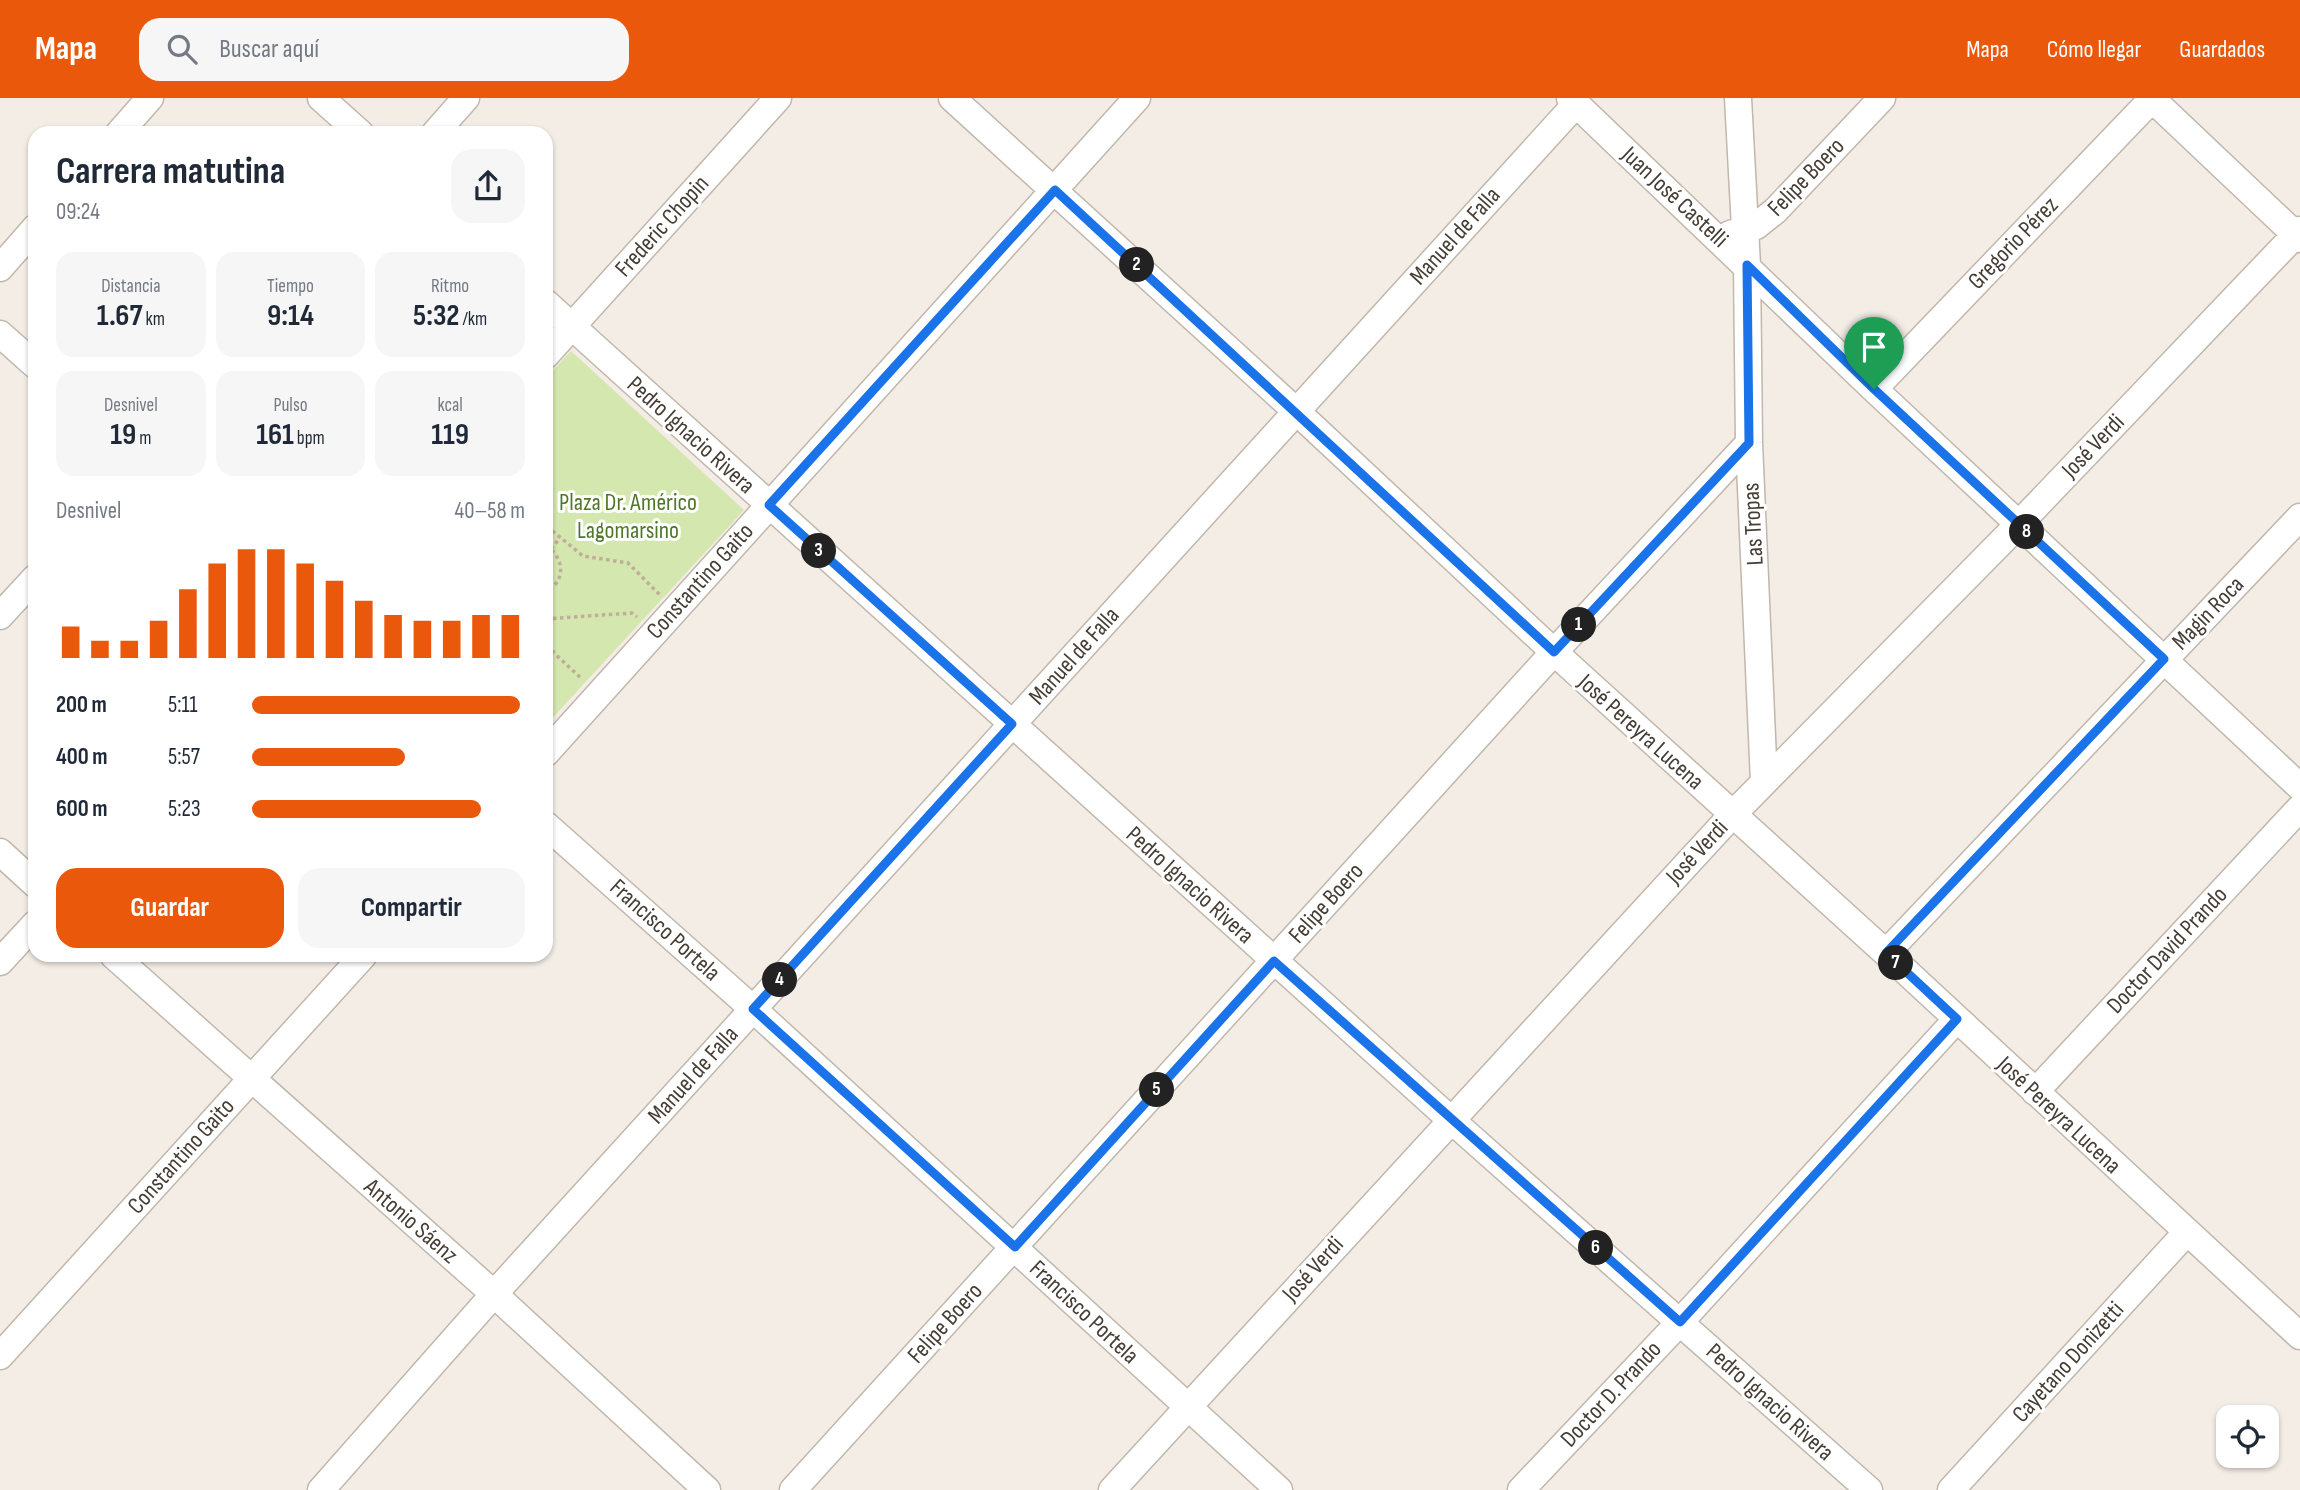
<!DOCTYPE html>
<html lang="es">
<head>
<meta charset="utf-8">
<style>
	:root { --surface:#fff; --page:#f6f6f7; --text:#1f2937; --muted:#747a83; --accent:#ea580c }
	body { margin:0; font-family:"Sofia Sans Condensed",sans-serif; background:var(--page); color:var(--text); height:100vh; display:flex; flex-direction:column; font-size:26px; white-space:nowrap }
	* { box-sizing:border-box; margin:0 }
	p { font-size:23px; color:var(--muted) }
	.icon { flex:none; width:38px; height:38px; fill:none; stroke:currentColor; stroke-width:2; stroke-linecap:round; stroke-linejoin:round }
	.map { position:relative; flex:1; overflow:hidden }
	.side { position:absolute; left:28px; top:28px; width:525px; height:836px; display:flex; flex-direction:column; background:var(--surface); border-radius:21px; box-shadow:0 2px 5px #0004 }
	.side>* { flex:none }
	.fabs { position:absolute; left:2216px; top:1307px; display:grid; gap:14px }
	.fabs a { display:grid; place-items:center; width:63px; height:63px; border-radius:14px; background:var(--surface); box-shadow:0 2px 5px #0004; font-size:35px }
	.pin { position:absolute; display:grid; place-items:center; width:60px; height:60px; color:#fff; margin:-72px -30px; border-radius:50% 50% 50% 0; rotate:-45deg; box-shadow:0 0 7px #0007 }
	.pin .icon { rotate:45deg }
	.km { position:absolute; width:35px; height:35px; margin:-18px; border-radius:50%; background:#222; color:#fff; font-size:19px; line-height:35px; text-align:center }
	.round { display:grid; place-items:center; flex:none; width:74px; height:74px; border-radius:21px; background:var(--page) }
	.overview { display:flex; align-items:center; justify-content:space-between; height:119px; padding:0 28px }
	h1 { font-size:38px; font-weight:700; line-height:52px }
	.metrics { display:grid; grid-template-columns:repeat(3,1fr); gap:10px; height:119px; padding:7px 28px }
	.metrics div { display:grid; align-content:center; border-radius:18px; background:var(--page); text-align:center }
	.metrics b { font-size:30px; font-weight:700 }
	.metrics small { font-size:19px; font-weight:400 }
	.metrics p { font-size:19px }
	.chart { height:196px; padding:14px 28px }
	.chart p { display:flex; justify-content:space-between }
	.chart svg { width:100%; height:126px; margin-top:7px; stroke:var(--accent); stroke-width:6 }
	.action { display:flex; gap:14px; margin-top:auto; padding:14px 28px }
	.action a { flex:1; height:80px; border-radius:21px; background:var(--accent); color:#fff; font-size:28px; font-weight:700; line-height:80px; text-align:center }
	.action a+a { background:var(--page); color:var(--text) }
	ul { padding:0 28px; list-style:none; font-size:23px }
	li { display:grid; grid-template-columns:112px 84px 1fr; align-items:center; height:52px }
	li i { height:18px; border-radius:9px; background:var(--accent) }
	header { display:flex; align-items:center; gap:42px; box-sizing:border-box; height:98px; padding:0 35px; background:var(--accent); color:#fff }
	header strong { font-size:33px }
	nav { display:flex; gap:38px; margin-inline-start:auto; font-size:24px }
	.search { width:490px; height:63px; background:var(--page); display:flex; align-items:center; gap:18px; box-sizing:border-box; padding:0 24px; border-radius:21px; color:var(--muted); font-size:26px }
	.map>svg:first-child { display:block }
	.green { fill:#d4e7ae }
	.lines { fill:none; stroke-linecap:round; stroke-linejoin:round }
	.minor-casing { stroke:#c1b7ab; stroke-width:29 }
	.path { stroke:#c0ae9a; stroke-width:3.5; stroke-dasharray:3.5 3.5; stroke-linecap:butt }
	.minor { stroke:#fff; stroke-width:26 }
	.route-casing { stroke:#fff; stroke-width:14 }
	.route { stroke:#1a73e8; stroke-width:9 }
	.labels { text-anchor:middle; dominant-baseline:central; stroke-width:6; stroke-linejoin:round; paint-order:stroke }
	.street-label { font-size:24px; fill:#463d35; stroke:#fff }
	.park-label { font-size:24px; fill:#4f7728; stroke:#fff }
</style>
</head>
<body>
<header>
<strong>Mapa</strong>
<div class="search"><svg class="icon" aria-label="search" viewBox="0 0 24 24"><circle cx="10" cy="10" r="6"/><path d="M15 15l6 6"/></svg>Buscar aquí</div>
<nav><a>Mapa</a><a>Cómo llegar</a><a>Guardados</a></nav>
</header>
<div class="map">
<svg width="2300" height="1392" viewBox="0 0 2300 1392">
	<rect width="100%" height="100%" fill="#f3ede6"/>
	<path class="green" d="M571,253L744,412L546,627V280Z"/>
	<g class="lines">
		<defs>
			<path id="minor" d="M321,0L360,35
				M952,0L1296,313L1554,554L1886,855L2300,1238
				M1570,0L1874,291L2300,689
				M1738,0L1747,167L1749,345L1764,684
				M2151,0L2300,141
				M119,35L150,0
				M435,35L466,0
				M1730,136L1756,128L1775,113L1882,0
				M0,170L35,130
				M546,205L1450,1021L1869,1392
				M0,236L35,267
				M546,257L778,0
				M1874,291L2153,0
				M0,518L35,480
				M546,655L1137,0
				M546,727L753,911L1279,1392
				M0,754L35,786
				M1886,855L2300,419
				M114,858L494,1196L707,1392
				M0,864L35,826
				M2035,994L2300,710
				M0,1258L363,858
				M321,1392L494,1196L1576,6
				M793,1392L1554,554L1749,345
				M1112,1392L1732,717L2019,426L2300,132
				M1521,1392L1680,1224L1957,921
				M1951,1392L2186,1135"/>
		</defs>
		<use href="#minor" class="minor-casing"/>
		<path class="path" d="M546,431H550L583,458L628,465L660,497
			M546,448C565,460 566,483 546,494
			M551,451L560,440
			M546,521L632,515L637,519
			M546,540L554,555L581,580"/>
		<use href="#minor" class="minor"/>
	</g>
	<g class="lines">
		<defs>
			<path id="route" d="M1055,92L1554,554L1749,345L1747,167L1874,291L2164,561L1886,855L1957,921L1680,1224L1274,863L1015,1149L753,911L1012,626L769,407Z"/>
		</defs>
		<use href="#route" class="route-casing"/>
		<use href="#route" class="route"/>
	</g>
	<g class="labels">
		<g class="street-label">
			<text transform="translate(1806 79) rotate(-46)">Felipe Boero</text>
			<text transform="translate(1675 99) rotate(43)">Juan José Castelli</text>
			<text transform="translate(662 128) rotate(-48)">Frederic Chopin</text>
			<text transform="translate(1455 138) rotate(-48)">Manuel de Falla</text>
			<text transform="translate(2013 145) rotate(-46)">Gregorio Pérez</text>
			<text transform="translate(691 337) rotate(42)">Pedro Ignacio Rivera</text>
			<text transform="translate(2093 348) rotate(-46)">José Verdi</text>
			<text transform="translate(1753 426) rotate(-93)">Las Tropas</text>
			<text transform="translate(700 483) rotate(-48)">Constantino Gaito</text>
			<text transform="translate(2208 515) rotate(-46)">Magin Roca</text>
			<text transform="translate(1074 558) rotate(-48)">Manuel de Falla</text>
			<text transform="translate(1641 634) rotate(42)">José Pereyra Lucena</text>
			<text transform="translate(1697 754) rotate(-47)">José Verdi</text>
			<text transform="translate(1190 787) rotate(42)">Pedro Ignacio Rivera</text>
			<text transform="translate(1326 805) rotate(-48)">Felipe Boero</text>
			<text transform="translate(665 832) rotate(42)">Francisco Portela</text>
			<text transform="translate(2167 852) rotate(-47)">Doctor David Prando</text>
			<text transform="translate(693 977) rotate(-48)">Manuel de Falla</text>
			<text transform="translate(2059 1017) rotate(43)">José Pereyra Lucena</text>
			<text transform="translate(181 1058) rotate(-48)">Constantino Gaito</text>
			<text transform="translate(411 1123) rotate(41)">Antonio Sáenz</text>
			<text transform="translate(1313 1171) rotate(-48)">José Verdi</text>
			<text transform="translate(1084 1214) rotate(43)">Francisco Portela</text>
			<text transform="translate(945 1225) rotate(-48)">Felipe Boero</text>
			<text transform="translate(2068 1264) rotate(-48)">Cayetano Donizetti</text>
			<text transform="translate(1611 1296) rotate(-47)">Doctor D. Prando</text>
			<text transform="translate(1770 1304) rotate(42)">Pedro Ignacio Rivera</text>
		</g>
		<g class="park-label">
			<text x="628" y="404">Plaza Dr. Américo<tspan x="628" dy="28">Lagomarsino</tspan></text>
		</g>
	</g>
</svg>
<div class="fabs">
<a><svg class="icon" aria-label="locate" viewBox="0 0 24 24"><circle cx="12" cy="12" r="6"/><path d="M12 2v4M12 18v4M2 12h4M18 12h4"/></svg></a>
</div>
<div class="pin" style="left:1874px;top:291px;background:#1e9e55"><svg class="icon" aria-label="arrive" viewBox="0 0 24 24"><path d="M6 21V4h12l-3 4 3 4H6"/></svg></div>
<b class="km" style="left:1579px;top:527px">1</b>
<b class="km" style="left:1137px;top:167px">2</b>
<b class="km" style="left:819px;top:453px">3</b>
<b class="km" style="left:780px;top:882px">4</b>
<b class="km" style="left:1157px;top:992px">5</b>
<b class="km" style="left:1596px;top:1150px">6</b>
<b class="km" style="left:1896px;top:865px">7</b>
<b class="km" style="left:2027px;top:434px">8</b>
<section class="side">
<div class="overview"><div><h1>Carrera matutina</h1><p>09:24</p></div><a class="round"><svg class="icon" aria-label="share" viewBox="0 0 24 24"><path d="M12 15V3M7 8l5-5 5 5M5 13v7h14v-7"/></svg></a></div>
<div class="metrics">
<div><p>Distancia</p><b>1.67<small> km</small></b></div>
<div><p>Tiempo</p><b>9:14</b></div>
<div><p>Ritmo</p><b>5:32<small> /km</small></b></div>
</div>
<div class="metrics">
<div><p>Desnivel</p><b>19<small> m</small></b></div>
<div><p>Pulso</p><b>161<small> bpm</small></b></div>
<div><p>kcal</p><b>119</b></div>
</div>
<div class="chart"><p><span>Desnivel</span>40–58 m</p>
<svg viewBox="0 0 160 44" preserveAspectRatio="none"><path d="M5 44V33M15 44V38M25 44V38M35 44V31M45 44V20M55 44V11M65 44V6M75 44V6M85 44V11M95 44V17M105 44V24M115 44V29M125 44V31M135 44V31M145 44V29M155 44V29"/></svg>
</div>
<ul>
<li><b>200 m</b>5:11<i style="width:98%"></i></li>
<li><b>400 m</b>5:57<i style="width:56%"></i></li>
<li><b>600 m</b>5:23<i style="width:84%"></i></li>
</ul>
<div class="action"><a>Guardar</a><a>Compartir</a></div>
</section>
</div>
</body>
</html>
